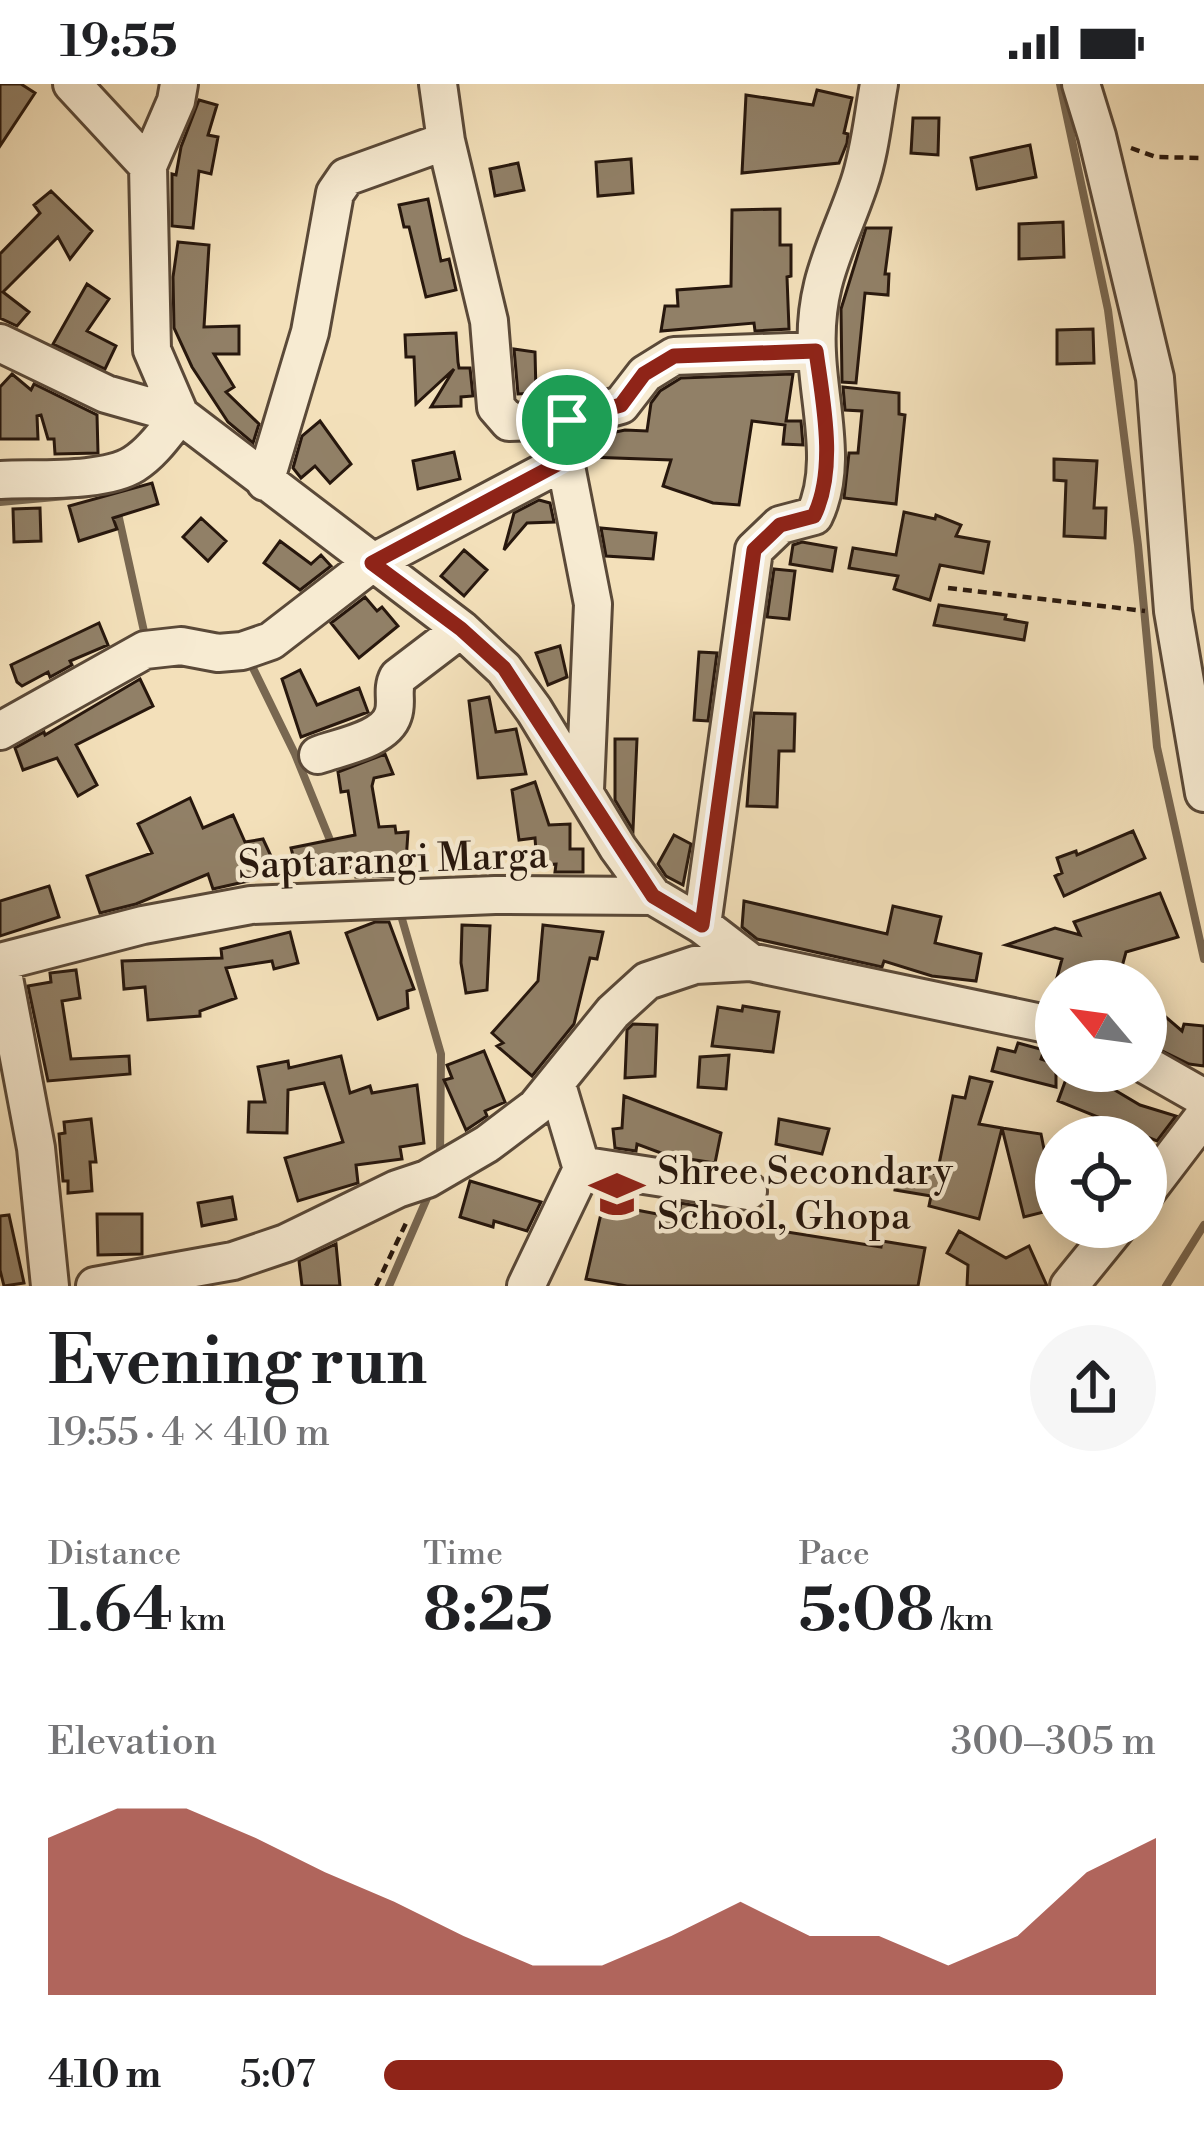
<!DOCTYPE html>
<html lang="en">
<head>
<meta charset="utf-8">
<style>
	:root { --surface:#fff; --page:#f6f6f6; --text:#202124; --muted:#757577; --accent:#8f2418 }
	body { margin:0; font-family:"Libre Bodoni",serif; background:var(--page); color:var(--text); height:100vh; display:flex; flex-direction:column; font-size:45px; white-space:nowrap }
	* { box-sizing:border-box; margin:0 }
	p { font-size:39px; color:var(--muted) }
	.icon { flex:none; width:66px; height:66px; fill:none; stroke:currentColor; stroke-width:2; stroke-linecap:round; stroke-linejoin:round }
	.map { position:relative; height:1202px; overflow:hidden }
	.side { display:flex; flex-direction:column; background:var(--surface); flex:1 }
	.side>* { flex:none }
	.needle { width:78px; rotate:299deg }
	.controls { position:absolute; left:1035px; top:876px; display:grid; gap:24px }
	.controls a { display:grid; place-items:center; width:132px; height:132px; border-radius:50%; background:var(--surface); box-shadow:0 6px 30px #0003; font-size:60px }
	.pin { position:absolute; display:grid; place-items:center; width:102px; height:102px; color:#fff; margin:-51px; border:6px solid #fff; border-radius:50%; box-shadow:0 3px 12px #0007 }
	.round { display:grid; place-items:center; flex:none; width:126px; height:126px; border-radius:63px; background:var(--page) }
	.summary { display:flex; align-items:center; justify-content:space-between; height:204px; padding:0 48px }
	h1 { font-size:66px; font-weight:700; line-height:90px }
	.stats { display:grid; grid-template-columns:repeat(3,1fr); gap:18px; height:204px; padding:12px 48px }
	.stats div { display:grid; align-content:center }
	.stats b { font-size:60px; font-weight:700 }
	.stats small { font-size:33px; font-weight:400 }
	.stats p { font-size:33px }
	.chart { height:336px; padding:24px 48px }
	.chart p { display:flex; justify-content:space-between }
	.chart svg { width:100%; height:216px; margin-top:12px; fill:var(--accent); opacity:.7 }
	ul { padding:0 48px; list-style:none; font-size:39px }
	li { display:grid; grid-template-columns:192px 144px 1fr; align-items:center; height:90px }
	li i { height:30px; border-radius:15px; background:var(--accent) }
	.status { display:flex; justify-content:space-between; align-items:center; height:84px; padding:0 60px; background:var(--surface); direction:ltr }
	.status svg { height:33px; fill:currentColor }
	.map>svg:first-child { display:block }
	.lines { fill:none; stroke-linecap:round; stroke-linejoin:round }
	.stream { stroke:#786751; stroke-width:8 }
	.building { fill:#918067; stroke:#27170d; stroke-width:3 }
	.minor-casing { stroke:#5a4938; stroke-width:42 }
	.path { stroke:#27170d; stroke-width:4.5; stroke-dasharray:9 6; stroke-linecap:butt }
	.minor { stroke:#f7ebd2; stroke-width:36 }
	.route-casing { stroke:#fff; stroke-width:24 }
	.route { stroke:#8f2418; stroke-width:15 }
	.labels { text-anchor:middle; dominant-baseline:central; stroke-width:9; stroke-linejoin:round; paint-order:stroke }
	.street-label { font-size:39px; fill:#27170d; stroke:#f7ebd2 }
	.poi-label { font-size:39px; fill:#27170d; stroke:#f7ebd2; text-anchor:start }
</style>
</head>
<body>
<div class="status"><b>19:55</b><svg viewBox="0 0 49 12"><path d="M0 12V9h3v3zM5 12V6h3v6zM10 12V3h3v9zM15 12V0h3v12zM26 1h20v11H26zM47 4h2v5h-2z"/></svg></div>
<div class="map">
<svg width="1204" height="1202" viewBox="0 0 1204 1202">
	<rect width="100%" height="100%" fill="#f3e0ba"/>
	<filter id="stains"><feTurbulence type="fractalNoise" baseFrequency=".00167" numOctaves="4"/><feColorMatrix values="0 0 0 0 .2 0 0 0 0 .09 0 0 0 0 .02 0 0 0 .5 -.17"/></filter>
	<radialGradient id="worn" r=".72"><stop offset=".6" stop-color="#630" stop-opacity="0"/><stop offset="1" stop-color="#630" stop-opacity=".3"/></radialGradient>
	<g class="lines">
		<path class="stream" d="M1060,0L1108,226L1138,461L1157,663L1204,875
			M103,408L113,407L145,552H151
			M0,418L88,410
			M250,578L295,670L332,761
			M400,828L441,970L440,1073
			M389,1202L431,1105
			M1166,1202L1204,1141"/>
	</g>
	<path class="building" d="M0,0H21L35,9L0,62Z
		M817,6L852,14L844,49L848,50L847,59L839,79L742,89L746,11L813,21Z
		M199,16L217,21L208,51L218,53L211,90L199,87L193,144L172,142V90L176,91L181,63Z
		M913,34H939L938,71L911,69Z
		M1030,61L1036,93L977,105L971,74Z
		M631,75L633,109L598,112L596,78Z
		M518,79L524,106L495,112L490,85Z
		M51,107L92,147L70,175L58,153L3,208L29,228L17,242L0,234V170L40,129L34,121Z
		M428,115L441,177L449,175L456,206L426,213L409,143H404L399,121Z
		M780,125V161H791V192L787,193L789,245L755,247L754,239L661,247L665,222H678L677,206L731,202L732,126Z
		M1063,138L1064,173L1019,175V140Z
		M866,144H891L885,190H889L888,211L865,209L856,299L842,298L841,225Z
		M178,158L209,161L204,243L239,242V270H214L234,303L226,308L259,340L253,359L228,338L192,283L174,244L173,193Z
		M87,200L109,215L87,247L116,262L105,285L53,260Z
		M1093,245L1094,279L1057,280V246Z
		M456,249L458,278L459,284H470L473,312L461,313V322L431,323L454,285L416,320L414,273H406L405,251Z
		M514,265L535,268L536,309L518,310Z
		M12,290L31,306L34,300L97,331L98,369L55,370L54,355H48L41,331L37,332L38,355H0V303Z
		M793,290L786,337H801L803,361L783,360L785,341L752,337L739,421L713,419L663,402L671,376L588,373V354L625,346L647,347L651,319L660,307L681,294Z
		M843,303L899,309V330L905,331L896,420L844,414L849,369H858L862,327L845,326Z
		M320,337L351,380L330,399L315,382L301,394L293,384L302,352Z
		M454,368L460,395L418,405L413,377Z
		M1054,375L1097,377L1094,424H1106L1105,454L1064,452L1066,397L1054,396Z
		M152,399L158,420L113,434L117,445L79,457L69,422Z
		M539,416L550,419L554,438L527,439L504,466L514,429Z
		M40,424L41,457L14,458L13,425Z
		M904,428L935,435L936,431L961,441L956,452L989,458L983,489L940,481L930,516L894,505L898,492L849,484L853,464L896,471Z
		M201,434L226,457L208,477L183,453Z
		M601,444L656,449L653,475L606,472Z
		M280,457L311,480L321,471L331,482L300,506L264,479Z
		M802,458L836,464L832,487L790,480L793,461Z
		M464,466L487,486L464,512L441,492Z
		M774,485L795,487L789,535L767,533Z
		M365,513L377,527L382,523L398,542L359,574L331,539Z
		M939,521L1006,531L1005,535L1027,539L1024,556L934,541Z
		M99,539L108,561L70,577L72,581L50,593L48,588L22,602L17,598L11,581Z
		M560,562L567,593L548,601L536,569Z
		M699,568L717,569L708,637L694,636Z
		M300,586L317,621L359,604L368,628L301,653L282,595Z
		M140,595L153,622L76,661L97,701L78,712L57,674L23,686L15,664L44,648L45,651Z
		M489,613L496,648L516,645L526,690L478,694L469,617Z
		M754,629L795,630L794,667H779L777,723L747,722Z
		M615,655H637L633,746L615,716Z
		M385,670L393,690L374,694L372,702L379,743L395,742L396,749L408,748L405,792L356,793V783L310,793L308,781L296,783L291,764L355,751L348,707L341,708L338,688Z
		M535,698L549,741L570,740V765H583V788H555L556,780L537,781L535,754L519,756L512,706Z
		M190,714L203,744L233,731L245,758L263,755L278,787L247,792L248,797L213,805L208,790L136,820L100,829L87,792L152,769L138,740Z
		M1133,747L1145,774L1064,812L1055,792L1062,789L1057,774L1076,767L1077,771Z
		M674,751L691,760L683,801L666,792L658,780Z
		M49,802L59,833L0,852V817Z
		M1160,809L1178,853L1126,868L1119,894L1098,888L1096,897H1056L1062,875L1006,861L1055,844L1080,851L1074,838Z
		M744,817L887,850L893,822L941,833L935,859L981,870L976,897L932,892L884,877L882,883L757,855L742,843Z
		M375,838H389L414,905L407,907L408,924L378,935L346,849Z
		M462,841L490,842L487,906L466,909L461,879Z
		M543,841L603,848L597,875L590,874L574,940L532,992L497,962L503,959L492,949L538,897Z
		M290,848L298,879L274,885L272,877L226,884L236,914L200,927V932L148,936L145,903L124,905L122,877L222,874L221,865Z
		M76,886L80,914L62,917L71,975L129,972L130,990L48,997L28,902L51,898L50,889Z
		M1146,916L1182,947L1184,940L1204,942V982L1189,980L1146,959Z
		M743,922L779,928L773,968L712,962L718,923L742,927Z
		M633,940L657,941L655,992L625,994L627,946Z
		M1018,959L1044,966L1041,975L1056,980V1003L992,987L998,964L1015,968Z
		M484,967L505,1018L485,1027L487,1032L466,1046L444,996L452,994L447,981Z
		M729,971L726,1005L698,1003L700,973Z
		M341,972L350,1009L370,1002L372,1009L417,1001L424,1059L400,1063L402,1075L356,1081L358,1099L298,1117L285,1074L343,1058L324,999L288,1006L287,1049L248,1048L249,1018H265L258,983L288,977L289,984Z
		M1069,987L1103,999L1140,1021L1176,1032L1157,1057L1058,1017Z
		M970,993L992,998L979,1040L1002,1044L979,1135L929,1122L931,1112L895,1106L899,1083L937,1090L953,1012L965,1014Z
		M624,1012L721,1049L715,1079L669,1072L637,1060L636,1067L615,1064L613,1045L622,1044Z
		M91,1035L96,1078H90L92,1107L68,1109V1097H63L59,1050L65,1049L64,1038Z
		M779,1035L829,1045L822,1070L776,1060Z
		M1002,1044L1041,1050L1056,1125L1024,1133Z
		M470,1097L541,1118L527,1147L494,1137L493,1143L460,1133Z
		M606,1108L628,1111L626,1124L678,1134L681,1119L702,1123L700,1134L881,1163L882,1157L925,1164L918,1202H627L586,1195Z
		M232,1113L236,1135L202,1142L198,1119Z
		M97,1130H142V1170L98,1171Z
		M9,1131L24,1199L4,1202L0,1186V1132Z
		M959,1147L1006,1174L1029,1162L1047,1202H967L968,1181L947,1169Z
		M336,1160L340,1202H302L299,1177Z"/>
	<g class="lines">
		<defs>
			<path id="minor" d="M438,0L446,57L489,237L496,323L509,338L567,336L621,321L645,290L674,272L816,267
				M1081,0L1097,52L1155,294L1173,527L1204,709
				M148,82L176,17L179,0
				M0,259L106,310L180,331L461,545L504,585L534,626L618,764L653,812
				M566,357L565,377L593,520L585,706
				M0,396C36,394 104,399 134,380C153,368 166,348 180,331L152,266L148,82L72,0
				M265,398L310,248L335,109L346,93L446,57
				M0,647L145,566L181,562L218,569L242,567L271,557L372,479L565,377
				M318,671C339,663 385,656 393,631C398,618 391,606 398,593L461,545
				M702,841L754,466L780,441L814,432C838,383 819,322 817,269C813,198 838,162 859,100C870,68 873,33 879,0
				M0,878L143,841L251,821L495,811L653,812L702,841L750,878L1056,942
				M1,878L36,1064L50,1202
				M1146,981L1204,1014
				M557,1001L582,1085
				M1146,1108L1204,1032
				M95,1202L233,1177L286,1159L397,1105L427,1095L487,1060L536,1023L613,928L647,897L695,881L750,878
				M526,1202L582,1085L592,1083L748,1107
				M1069,1202L1117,1143"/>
		</defs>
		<use href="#minor" class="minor-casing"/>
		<path class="path" d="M1131,64L1156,73L1204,74
			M948,504L1145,527
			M376,1202L407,1137"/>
		<use href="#minor" class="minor"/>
	</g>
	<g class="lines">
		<defs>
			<path id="route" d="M816,267C823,318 837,385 814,432L780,441L754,466L702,841L653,812L504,584L461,545L372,479L565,376L567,336L621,321L644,290L674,272Z"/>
		</defs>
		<use href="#route" class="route-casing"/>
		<use href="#route" class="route"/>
	</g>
	<defs>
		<symbol id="school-bare" viewBox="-9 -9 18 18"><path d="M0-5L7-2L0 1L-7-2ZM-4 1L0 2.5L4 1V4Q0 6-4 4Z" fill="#8f2418" stroke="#f7ebd2" stroke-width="2.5" paint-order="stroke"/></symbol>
	</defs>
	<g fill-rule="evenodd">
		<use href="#school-bare" x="579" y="1072" width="76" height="76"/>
	</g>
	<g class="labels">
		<g class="street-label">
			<text transform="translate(393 777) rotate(-2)">Saptarangi Marga</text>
		</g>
		<g class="poi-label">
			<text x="657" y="1088">Shree Secondary<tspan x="657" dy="45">School, Ghopa</tspan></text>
		</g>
	</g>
	<rect width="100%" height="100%" filter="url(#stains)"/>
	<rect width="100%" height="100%" fill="url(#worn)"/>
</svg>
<div class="controls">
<a><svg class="needle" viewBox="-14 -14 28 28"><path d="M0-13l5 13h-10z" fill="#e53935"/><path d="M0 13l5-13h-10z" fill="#757577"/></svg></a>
<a><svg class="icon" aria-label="locate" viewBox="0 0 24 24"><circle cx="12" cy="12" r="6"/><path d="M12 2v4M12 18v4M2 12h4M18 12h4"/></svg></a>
</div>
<div class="pin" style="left:567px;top:336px;background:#1e9e55"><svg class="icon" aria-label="arrive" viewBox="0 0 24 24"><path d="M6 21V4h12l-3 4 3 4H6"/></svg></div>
</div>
<section class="side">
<div class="summary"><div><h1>Evening run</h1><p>19:55 · 4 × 410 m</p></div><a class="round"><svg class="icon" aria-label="share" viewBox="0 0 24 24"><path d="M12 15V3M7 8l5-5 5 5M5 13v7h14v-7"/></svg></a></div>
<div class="stats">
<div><p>Distance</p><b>1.64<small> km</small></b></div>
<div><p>Time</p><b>8:25</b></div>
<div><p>Pace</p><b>5:08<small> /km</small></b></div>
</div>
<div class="chart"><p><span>Elevation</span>300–305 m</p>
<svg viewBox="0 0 160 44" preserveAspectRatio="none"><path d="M0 44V12L10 6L20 6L30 12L40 19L50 25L60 32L70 38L80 38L90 32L100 25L110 32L120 32L130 38L140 32L150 19L160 12V44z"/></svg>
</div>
<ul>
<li><b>410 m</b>5:07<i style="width:88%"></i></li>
</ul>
</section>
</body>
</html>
